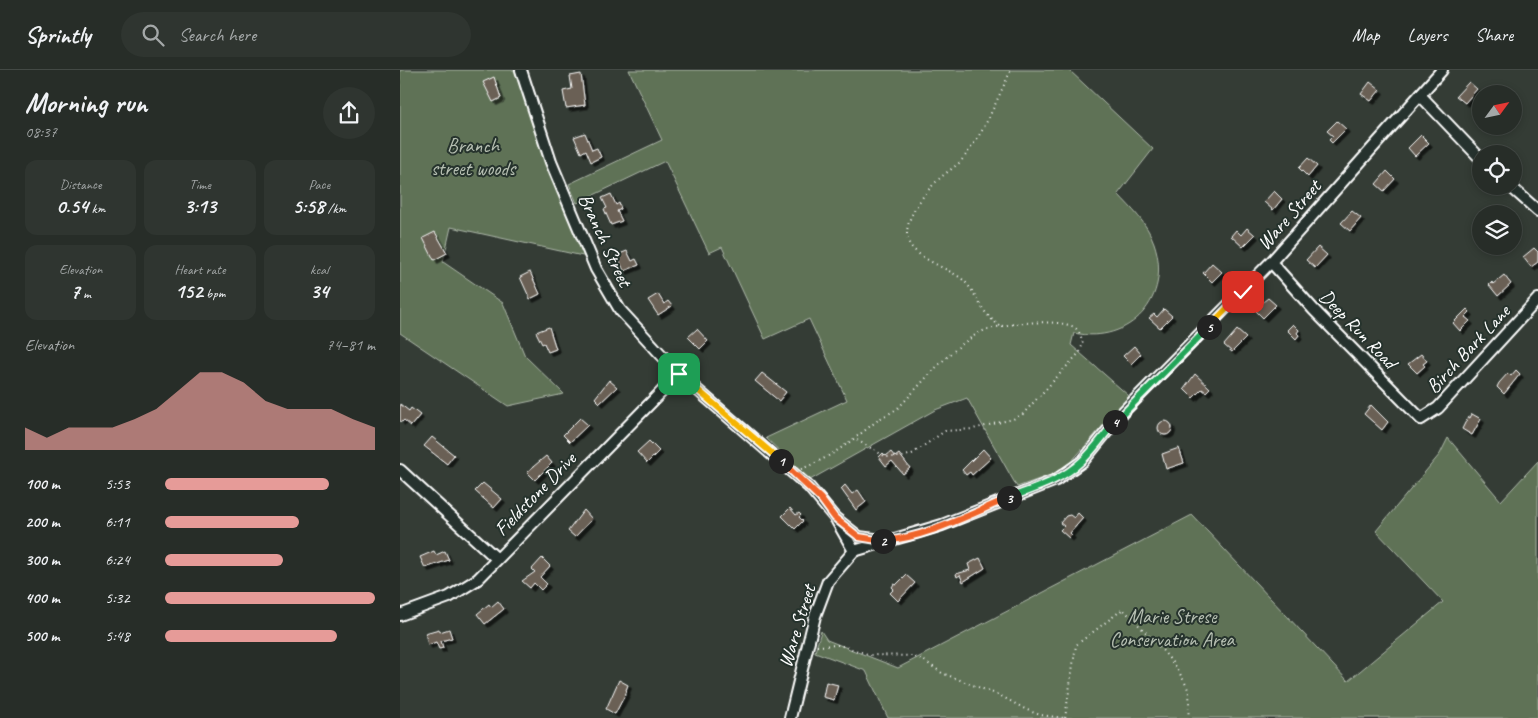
<!DOCTYPE html>
<html lang="en">
<head>
<meta charset="utf-8">
<style>
	:root { --surface:#272d28; --page:#2f3530; --text:#f1f3f6; --muted:#a4a8a8; --line:#434945; --accent:#e69b98 }
	body { margin:0; font-family:Caveat,sans-serif; background:var(--page); color:var(--text); height:100vh; display:flex; flex-direction:column; font-size:19px; white-space:nowrap }
	* { box-sizing:border-box; margin:0 }
	p { font-size:16px; color:var(--muted) }
	.icon { flex:none; width:28px; height:28px; fill:none; stroke:currentColor; stroke-width:2; stroke-linecap:round; stroke-linejoin:round }
	.map { position:relative; flex:1; overflow:hidden }
	.details { display:flex; flex-direction:column; background:var(--surface); width:400px }
	.details>* { flex:none }
	.needle { width:32px; rotate:57deg }
	.fabs { position:absolute; left:1072px; top:15px; display:grid; gap:10px }
	.fabs a { display:grid; place-items:center; width:50px; height:50px; border-radius:50%; background:var(--surface); box-shadow:0 2px 8px #0003,0 0 0 1px var(--line); font-size:25px }
	.pin { position:absolute; display:grid; place-items:center; width:42px; height:42px; color:#fff; margin:-21px; border-radius:10px; box-shadow:0 2px 8px #0006 }
	.km { position:absolute; width:25px; height:25px; margin:-12px; border-radius:50%; background:#222; color:#fff; font-size:14px; line-height:25px; text-align:center }
	.round { display:grid; place-items:center; flex:none; width:52px; height:52px; border-radius:26px; background:var(--page) }
	.headline { display:flex; align-items:center; justify-content:space-between; height:85px; padding:0 25px }
	h1 { font-size:28px; font-weight:700; line-height:38px }
	.stats { display:grid; grid-template-columns:repeat(3,1fr); gap:8px; height:85px; padding:5px 25px }
	.stats div { display:grid; align-content:center; border-radius:12px; background:var(--page); text-align:center }
	.stats b { font-size:21px; font-weight:700 }
	.stats small { font-size:14px; font-weight:400 }
	.stats p { font-size:14px }
	.chart { height:140px; padding:10px 25px }
	.chart p { display:flex; justify-content:space-between }
	.chart svg { width:100%; height:90px; margin-top:5px; fill:var(--accent); opacity:.7 }
	ul { padding:0 25px; list-style:none; font-size:16px }
	li { display:grid; grid-template-columns:80px 60px 1fr; align-items:center; height:38px }
	li i { height:12px; border-radius:6px; background:var(--accent) }
	header { display:flex; align-items:center; gap:30px; box-sizing:border-box; height:70px; padding:0 25px; background:var(--surface); border-bottom:1px solid var(--line) }
	header strong { font-size:24px }
	nav { display:flex; gap:28px; margin-inline-start:auto; font-size:18px }
	.search { width:350px; height:45px; background:var(--page); display:flex; align-items:center; gap:12px; box-sizing:border-box; padding:0 18px; border-radius:28px; color:var(--muted); font-size:19px }
	main { display:flex; flex:1; min-height:0 }
	.map>svg:first-child { display:block }
	.green { fill:#5e7256; stroke:#aeb8aa }
	.building { fill:#6b6054; stroke:#fff; filter:url(#shadow) }
	.lines { fill:none; stroke-linecap:round; stroke-linejoin:round }
	.street-casing { stroke:#fff; stroke-width:14 }
	.path { stroke:#fff; stroke-width:2; stroke-dasharray:1 4; stroke-linecap:butt }
	.street { stroke:#26332d; stroke-width:10 }
	.split-1-casing { stroke:#fff; stroke-width:10 }
	.split-2-casing { stroke:#fff; stroke-width:10 }
	.split-3-casing { stroke:#fff; stroke-width:10 }
	.split-4-casing { stroke:#fff; stroke-width:10 }
	.split-5-casing { stroke:#fff; stroke-width:10 }
	.split-6-casing { stroke:#fff; stroke-width:10 }
	.split-1 { stroke:#f5b400; stroke-width:6 }
	.split-2 { stroke:#f0652b; stroke-width:6 }
	.split-3 { stroke:#f0652b; stroke-width:6 }
	.split-4 { stroke:#22a559; stroke-width:6 }
	.split-5 { stroke:#22a559; stroke-width:6 }
	.split-6 { stroke:#f5b400; stroke-width:6 }
	.labels { text-anchor:middle; dominant-baseline:central; stroke-width:4; stroke-linejoin:round; paint-order:stroke }
	.park-label { font-size:20px; fill:#b7c0b3; stroke:#26332d }
	.street-label { font-size:20px; fill:#fff; stroke:#26332d }
</style>
</head>
<body>
<header>
<strong>Sprintly</strong>
<div class="search"><svg class="icon" aria-label="search" viewBox="0 0 24 24"><circle cx="10" cy="10" r="6"/><path d="M15 15l6 6"/></svg>Search here</div>
<nav><a>Map</a><a>Layers</a><a>Share</a></nav>
</header>
<main>
<section class="details">
<div class="headline"><div><h1>Morning run</h1><p>08:37</p></div><a class="round"><svg class="icon" aria-label="share" viewBox="0 0 24 24"><path d="M12 15V3M7 8l5-5 5 5M5 13v7h14v-7"/></svg></a></div>
<div class="stats">
<div><p>Distance</p><b>0.54<small> km</small></b></div>
<div><p>Time</p><b>3:13</b></div>
<div><p>Pace</p><b>5:58<small> /km</small></b></div>
</div>
<div class="stats">
<div><p>Elevation</p><b>7<small> m</small></b></div>
<div><p>Heart rate</p><b>152<small> bpm</small></b></div>
<div><p>kcal</p><b>34</b></div>
</div>
<div class="chart"><p><span>Elevation</span>74–81 m</p>
<svg viewBox="0 0 160 44" preserveAspectRatio="none"><path d="M0 44V33L10 38L20 33L30 33L40 33L50 29L60 24L70 15L80 6L90 6L100 11L110 20L120 24L130 24L140 24L150 29L160 33V44z"/></svg>
</div>
<ul>
<li><b>100 m</b>5:53<i style="width:78%"></i></li>
<li><b>200 m</b>6:11<i style="width:64%"></i></li>
<li><b>300 m</b>6:24<i style="width:56%"></i></li>
<li><b>400 m</b>5:32<i style="width:100%"></i></li>
<li><b>500 m</b>5:48<i style="width:82%"></i></li>
</ul>
</section>
<div class="map">
<svg width="1138" height="648" viewBox="0 0 1138 648">
	<defs>
		<filter id="shadow"><feDropShadow dx="3.5" dy="3.5" stdDeviation="0" flood-color="#0009"/></filter>
	</defs>
	<rect width="100%" height="100%" fill="#343c35"/>
	<filter id="ink" filterUnits="userSpaceOnUse"><feTurbulence type="fractalNoise" baseFrequency=".02" numOctaves="2"/><feDisplacementMap in="SourceGraphic" scale="10" xChannelSelector="R" yChannelSelector="G"/><feConvolveMatrix kernelMatrix="1 2 1 2 8 2 1 2 1" color-interpolation-filters="sRGB"/></filter>
	<g filter="url(#ink)">
		<path class="green" d="M0,0H119L192,188L51,157L43,192L103,233L125,286L164,324L108,336L0,263Z
			M229,0H669L753,79L718,124C732,139 747,153 754,173C773,228 730,275 674,263L671,275L729,326L670,393L653,404L617,417L567,328L535,340L410,410L366,368L447,330L409,249L365,269L322,177L309,183L265,91L177,133L169,114L262,70Z
			M1048,368L1101,431L1138,391V648H488L466,601L415,582L421,561L427,570L498,598L792,445L948,611L1043,532L976,461L1040,384Z"/>
		<path class="building" d="M181,4L185,35L166,38L163,21L172,19L170,6Z
			M94,7L101,28L93,32L83,12Z
			M970,12L980,20L971,31L961,24Z
			M1069,12L1077,19L1065,33L1056,26Z
			M937,51L946,59L932,73L929,70L933,66L927,61Z
			M185,63L192,80L197,78L201,87L191,92L186,80L181,83L174,67Z
			M1021,65L1029,73L1015,86L1008,78Z
			M908,88L917,96L908,107L899,98Z
			M987,101L995,109L984,121L976,114Z
			M874,121L882,129L873,140L864,132Z
			M211,124L216,135L219,133L221,139L217,141L222,151L211,155L204,139L207,138L202,128Z
			M952,141L961,148L950,161L941,153Z
			M847,158L855,165L843,177L831,166L836,160L841,165Z
			M35,162L47,183L34,190L23,168Z
			M918,177L927,185L915,198L906,190Z
			M1134,178L1138,182V192L1131,197L1123,187Z
			M227,181L232,191L236,189L239,195L224,201L217,185Z
			M812,193L822,202L812,212L803,203Z
			M130,202L140,224L130,229L120,207Z
			M1104,205L1111,214L1098,226L1089,215L1092,212L1093,214Z
			M258,224L264,234L268,231L272,236L258,245L248,230Z
			M868,228L876,235L863,248L856,241L859,237L858,236Z
			M764,239L772,246L760,258L749,248L754,244L757,247Z
			M1067,239L1070,242L1065,247L1070,251L1060,261L1053,253Z
			M893,254L899,260L897,263L899,265L896,269L887,260Z
			M149,257L156,279L148,282L144,273L142,274L136,262Z
			M297,259L308,271L300,279L288,267Z
			M837,260L846,268L832,282L824,275Z
			M734,276L741,284L731,294L723,286Z
			M1021,284L1027,291L1023,294L1025,296L1017,303L1008,294Z
			M1116,300L1120,304L1104,324L1097,317L1099,313L1108,303L1111,306Z
			M362,303L386,322L379,331L355,311Z
			M795,304L810,318L806,322L802,319L793,328L784,319Z
			M209,310L217,317L200,333L195,328Z
			M0,334L9,341L11,338L20,345L11,356L4,350L2,352L0,351Z
			M971,335L988,352L982,360L964,344Z
			M1072,344L1081,349L1072,365L1062,359L1068,347L1070,348Z
			M180,348L188,355L170,372L163,365Z
			M758 358a7 7 0 1 1 14 0a7 7 0 1 1-14 0Z
			M32,367L54,385L47,394L24,376Z
			M249,371L259,381L247,393L237,382Z
			M779,378L784,393L766,399L762,384Z
			M583,379L591,388L572,405L570,402L566,405L562,400Z
			M491,382L495,387L499,384L510,398L503,404L492,391L486,396L479,387L483,383L486,386Z
			M146,386L152,393L135,410L127,402Z
			M83,413L102,429L94,438L75,421Z
			M445,415L452,424L458,420L466,432L456,440L441,419Z
			M390,438L396,445L399,443L401,445L399,447L403,451L395,459L382,446Z
			M184,440L192,449L175,467L168,461Z
			M678,443L683,448L670,463L672,465L669,468L660,460L664,456L660,453L666,446L670,445L674,448Z
			M34,481L36,485L45,481L49,490L25,498L20,487Z
			M142,488L150,496L140,507L147,514L141,520L134,513L130,518L122,511L135,502L132,499Z
			M580,488L585,498L563,512L560,505L557,507L556,504L570,500L568,494Z
			M506,505L515,513L498,531L490,523L494,519L492,517L494,514L496,515Z
			M98,531L104,539L85,554L77,544L89,534L91,537Z
			M39,559L40,562L49,559L52,568L41,571L43,578L39,579L36,572L28,575L25,563Z
			M219,610L228,615L226,620L227,621L215,644L206,639Z
			M426,612L438,615L434,630L423,627Z"/>
		<g class="lines">
			<defs>
				<path id="street" d="M121,0L151,92L196,199L220,240L279,304L409,417L435,448L459,467L482,470
					M1020,25L1081,89
					M1110,116L1138,141
					M871,192L913,239L1021,349L1038,338L1138,229
					M0,400L97,489
					M437,451L454,481
					M0,545L49,527L78,509L279,304
					M390,648L415,546L428,511L454,481L542,455L656,410L683,391L722,343L871,192L1042,0"/>
			</defs>
			<use href="#street" class="street-casing"/>
			<path class="path" d="M600,256C578,241 578,223 562,209C548,198 517,189 509,173C500,153 524,123 538,110C544,104 552,99 559,93C568,84 576,70 583,59C593,40 602,19 611,0
				M401,399C431,388 454,369 478,350C485,345 494,342 500,336C525,310 547,282 577,264C594,253 657,248 674,257C680,261 681,267 683,273L680,282L622,345L613,349L573,359L545,361L512,384L502,387H486L455,369
				M417,576L439,575L471,585L512,586L523,590L542,603L601,626L627,640L640,645L664,648
				M665,648L676,575L723,539C744,561 774,588 787,617C792,628 787,637 789,648"/>
			<use href="#street" class="street"/>
		</g>
	</g>
	<g class="lines" filter="url(#ink)">
		<defs>
			<path id="split-1" d="M279,304L381,391"/>
			<path id="split-2" d="M381,391L421,429L435,448L459,467L483,471"/>
			<path id="split-3" d="M483,471C526,468 570,444 609,428"/>
			<path id="split-4" d="M609,428C635,418 661,411 682,391C694,380 704,365 715,352"/>
			<path id="split-5" d="M715,352L809,257"/>
			<path id="split-6" d="M809,257L843,222"/>
		</defs>
		<use href="#split-1" class="split-1-casing"/>
		<use href="#split-2" class="split-2-casing"/>
		<use href="#split-3" class="split-3-casing"/>
		<use href="#split-4" class="split-4-casing"/>
		<use href="#split-5" class="split-5-casing"/>
		<use href="#split-6" class="split-6-casing"/>
		<use href="#split-1" class="split-1"/>
		<use href="#split-2" class="split-2"/>
		<use href="#split-3" class="split-3"/>
		<use href="#split-4" class="split-4"/>
		<use href="#split-5" class="split-5"/>
		<use href="#split-6" class="split-6"/>
	</g>
	<g class="labels">
		<g class="park-label">
			<text x="73" y="75">Branch<tspan x="73" dy="23">street woods</tspan></text>
			<text x="772" y="546">Marie Strese<tspan x="772" dy="23">Conservation Area</tspan></text>
		</g>
		<g class="street-label">
			<text transform="translate(889 145) rotate(-49)">Ware Street</text>
			<text transform="translate(205 170) rotate(65)">Branch Street</text>
			<text transform="translate(958 259) rotate(46)">Deep Run Road</text>
			<text transform="translate(1068 279) rotate(-47)">Birch Bark Lane</text>
			<text transform="translate(135 424) rotate(-46)">Fieldstone Drive</text>
			<text transform="translate(397 556) rotate(-73)">Ware Street</text>
		</g>
	</g>
</svg>
<div class="fabs">
<a><svg class="needle" viewBox="-14 -14 28 28"><path d="M0-13l5 13h-10z" fill="#e53935"/><path d="M0 13l5-13h-10z" fill="#a4a8a8"/></svg></a>
<a><svg class="icon" aria-label="locate" viewBox="0 0 24 24"><circle cx="12" cy="12" r="6"/><path d="M12 2v4M12 18v4M2 12h4M18 12h4"/></svg></a>
<a><svg class="icon" aria-label="layers" viewBox="0 0 24 24"><path d="M12 4l9 5-9 5-9-5zM3 14l9 5 9-5"/></svg></a>
</div>
<div class="pin" style="left:279px;top:304px;background:#1e9e55"><svg class="icon" aria-label="arrive" viewBox="0 0 24 24"><path d="M6 21V4h12l-3 4 3 4H6"/></svg></div>
<div class="pin" style="left:843px;top:222px;background:#d93025"><svg class="icon" aria-label="check" viewBox="0 0 24 24"><path d="M5 12l5 5 9-10"/></svg></div>
<b class="km" style="left:381px;top:391px">1</b>
<b class="km" style="left:483px;top:471px">2</b>
<b class="km" style="left:609px;top:428px">3</b>
<b class="km" style="left:715px;top:352px">4</b>
<b class="km" style="left:809px;top:257px">5</b>
</div>
</main>
</body>
</html>
